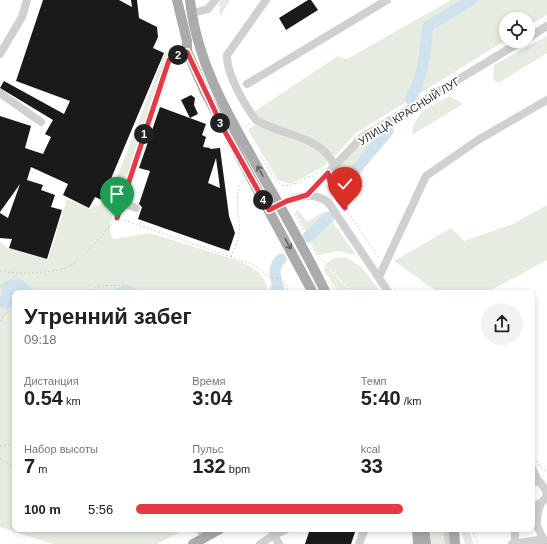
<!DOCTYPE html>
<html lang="ru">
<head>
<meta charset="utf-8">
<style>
	:root { --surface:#fff; --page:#f2f2f2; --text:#222; --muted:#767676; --accent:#e63946 }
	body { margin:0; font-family:Arial,sans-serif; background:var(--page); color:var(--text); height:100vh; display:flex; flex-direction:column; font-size:15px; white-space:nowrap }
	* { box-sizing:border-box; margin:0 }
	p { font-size:13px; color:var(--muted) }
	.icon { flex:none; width:22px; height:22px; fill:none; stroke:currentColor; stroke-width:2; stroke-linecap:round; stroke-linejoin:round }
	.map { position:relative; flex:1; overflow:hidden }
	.details { position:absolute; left:12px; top:290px; width:523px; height:242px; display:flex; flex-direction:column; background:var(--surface); border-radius:8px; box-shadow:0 2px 6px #0003 }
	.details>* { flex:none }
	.controls { position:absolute; left:499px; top:12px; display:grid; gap:8px }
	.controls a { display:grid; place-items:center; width:36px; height:36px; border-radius:50%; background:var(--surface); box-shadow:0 2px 6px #0003; font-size:20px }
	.pin { position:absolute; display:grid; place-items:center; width:34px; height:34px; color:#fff; margin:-41px -17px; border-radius:50% 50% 50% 0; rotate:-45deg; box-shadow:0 0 4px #0007 }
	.pin .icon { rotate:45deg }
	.km { position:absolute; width:20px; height:20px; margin:-10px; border-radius:50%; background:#222; color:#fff; font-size:11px; line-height:20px; text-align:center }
	.round { display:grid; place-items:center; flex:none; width:42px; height:42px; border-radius:21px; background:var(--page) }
	.overview { display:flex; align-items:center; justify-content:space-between; height:68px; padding:0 12px }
	h1 { font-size:22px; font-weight:700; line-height:30px }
	.stats { display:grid; grid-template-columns:repeat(3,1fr); gap:6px; height:68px; padding:4px 12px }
	.stats div { display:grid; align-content:center }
	.stats b { font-size:20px; font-weight:700 }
	.stats small { font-size:11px; font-weight:400 }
	.stats p { font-size:11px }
	ul { padding:0 12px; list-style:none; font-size:13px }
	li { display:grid; grid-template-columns:64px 48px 1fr; align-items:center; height:30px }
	li i { height:10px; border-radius:5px; background:var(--accent) }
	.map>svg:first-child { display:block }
	.green { fill:#e6ecdf }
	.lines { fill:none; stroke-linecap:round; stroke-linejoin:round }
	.river { stroke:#cfe2ee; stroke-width:11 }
	.building { fill:#1a1a1a; fill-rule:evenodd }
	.path { stroke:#cdcdcd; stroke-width:1; stroke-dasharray:2 2; stroke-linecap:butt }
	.minor { stroke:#d0d0d0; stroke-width:8 }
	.major { stroke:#ababab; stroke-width:10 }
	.oneway { stroke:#636363 }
	.route-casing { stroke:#fff; stroke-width:8 }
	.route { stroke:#e63946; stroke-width:5 }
	.labels { text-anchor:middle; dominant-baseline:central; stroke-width:4; stroke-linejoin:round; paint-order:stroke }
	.street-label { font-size:11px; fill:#333; stroke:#fff }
</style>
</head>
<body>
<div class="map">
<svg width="547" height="544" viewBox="0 0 547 544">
	<rect width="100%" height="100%" fill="#fff"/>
	<path class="green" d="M219,0H230L220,17Z
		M451,0H547V15L528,26V19H506V40L356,133L335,156L316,143L259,120L255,111L338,56L347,59Z
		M547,36V53L498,83L493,79L494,65Z
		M165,53L169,54L117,207C112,218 106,227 113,239L150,233L242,262C256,269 265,275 268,291L271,284H275L277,293H15V529H186L157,544H53L0,527V242L8,248L48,260L67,199L90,209L108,200Z
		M450,96L463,104L412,135C415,110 430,107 450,96Z
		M257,123L311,146L328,158L326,165L291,184L278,180L248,130Z
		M373,133L381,137L352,173L353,185L341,200L337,194L332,173L361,141Z
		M547,205V260L486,293H439L394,261L451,228L464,241L513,224Z
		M298,210L307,222L323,212H326L356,255L338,251L318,255L295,211Z
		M345,257L360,266L382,293H354L326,264L334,258Z
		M325,265L352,293H339L324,270Z
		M430,529H445L447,544H431Z
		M461,529H468L474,544H465Z"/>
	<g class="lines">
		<path class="river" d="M410,99C424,77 425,52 428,26L472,0
			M343,204L355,188L354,172L388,131
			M308,237L329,217
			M120,293L126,291L133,293
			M280,293C277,282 270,268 281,259
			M0,301L6,304L9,300L7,290L8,287L19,284L29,293"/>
	</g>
	<path class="building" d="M43,0H119L132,7L131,0H137L139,18L157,27L158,37L153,48L164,53L102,200L95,197L89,208L63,195L68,184L31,167L27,180L43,185L41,190L55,195L51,207L62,210L47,259L9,248L12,239L0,238V213L8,218L20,184L0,212V116L31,126L25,148L43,154L51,137L45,134L53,120L0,88L4,81L64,114L70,101L16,81Z
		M308,0H311L318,10L286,30L279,18Z
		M191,95L195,98L194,105L198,114L190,118L181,100Z
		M160,107L206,124L202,135L206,137L203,147L210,148V149L220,148L229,216L235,233L229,251L138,219L142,207L139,204L150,171L139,168ZM216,158L220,188L208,183Z
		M310,529H356L351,544H305Z"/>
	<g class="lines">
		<path class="path" d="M245,127L250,123
			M261,156C283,193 280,192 318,172
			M330,182L336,197L345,208L379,258
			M295,214L315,252
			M124,220L254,265L269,277L283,280L289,293
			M315,253L353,293
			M231,257C234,249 238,241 239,233C241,219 231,190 244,181
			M0,271C17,274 55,274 70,266C83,259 102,235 112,224
			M331,284L337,293
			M0,286L11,280L19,273
			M395,289L399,293
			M88,293L97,286L127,285L137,293
			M0,321L4,314L15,309
			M0,446L15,444
			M532,454L542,469L547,472
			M0,458L15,468
			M472,529L478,544"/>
		<path class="minor" d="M266,0L227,55C226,73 245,106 256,120C280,135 325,137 334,166
			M193,13L208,9L215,0
			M528,38L547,26
			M0,54L22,17L27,0
			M247,84L387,0
			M0,93L41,122
			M307,195L361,138L522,41
			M122,203L136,208
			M269,210C288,200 308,188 328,202L389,293
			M117,218L169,60L187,51
			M379,277L426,176L478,140L547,100
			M532,468L538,481
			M532,481L540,482L547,492C546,500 541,505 532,505
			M541,503C534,523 536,526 546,544
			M200,529L205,538
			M271,529L274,535L287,529
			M447,529L449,544
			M515,542V529
			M260,544L274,535L279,544
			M359,544L365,529
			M512,544L539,540"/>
		<path class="major" d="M177,0L187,41V51L205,92L313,293
			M190,0C197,65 231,120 262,175C285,214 306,253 326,293
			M417,529L418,544
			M424,529L426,544
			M454,529L455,544
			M193,544L220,529"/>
	</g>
	<defs><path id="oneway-shaft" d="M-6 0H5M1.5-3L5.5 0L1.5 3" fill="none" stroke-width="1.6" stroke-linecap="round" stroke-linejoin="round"/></defs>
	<g class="oneway">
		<use href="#oneway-shaft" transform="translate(260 171) rotate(-120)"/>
		<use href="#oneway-shaft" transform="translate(288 244) rotate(62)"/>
	</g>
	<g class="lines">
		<defs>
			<path id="route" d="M117,218L169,60L187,52L224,130L269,210L287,201L307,195L328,173C331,188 335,197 345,208"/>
		</defs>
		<use href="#route" class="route-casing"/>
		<use href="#route" class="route"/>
	</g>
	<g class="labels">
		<g class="street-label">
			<text transform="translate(409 111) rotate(-32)">УЛИЦА КРАСНЫЙ ЛУГ</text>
		</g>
	</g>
</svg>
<div class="controls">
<a><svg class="icon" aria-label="locate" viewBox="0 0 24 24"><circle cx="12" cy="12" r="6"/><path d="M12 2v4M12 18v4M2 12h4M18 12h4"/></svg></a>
</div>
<div class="pin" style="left:117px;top:218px;background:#1e9e55"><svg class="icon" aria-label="arrive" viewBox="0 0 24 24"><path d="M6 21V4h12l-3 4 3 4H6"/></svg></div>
<div class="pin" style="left:345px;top:208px;background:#d93025"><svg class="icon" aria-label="check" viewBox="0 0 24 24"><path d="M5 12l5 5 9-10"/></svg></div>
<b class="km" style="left:144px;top:134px">1</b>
<b class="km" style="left:178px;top:55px">2</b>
<b class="km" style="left:220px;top:123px">3</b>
<b class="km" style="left:263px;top:200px">4</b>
<section class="details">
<div class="overview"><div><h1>Утренний забег</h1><p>09:18</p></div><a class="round"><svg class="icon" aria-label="share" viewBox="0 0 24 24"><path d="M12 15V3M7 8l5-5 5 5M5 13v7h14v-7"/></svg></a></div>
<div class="stats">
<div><p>Дистанция</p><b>0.54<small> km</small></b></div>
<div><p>Время</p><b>3:04</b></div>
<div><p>Темп</p><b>5:40<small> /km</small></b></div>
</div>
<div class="stats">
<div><p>Набор высоты</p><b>7<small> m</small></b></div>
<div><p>Пульс</p><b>132<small> bpm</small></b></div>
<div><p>kcal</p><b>33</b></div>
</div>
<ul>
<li><b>100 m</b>5:56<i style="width:69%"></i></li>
</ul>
</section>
</div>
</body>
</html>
